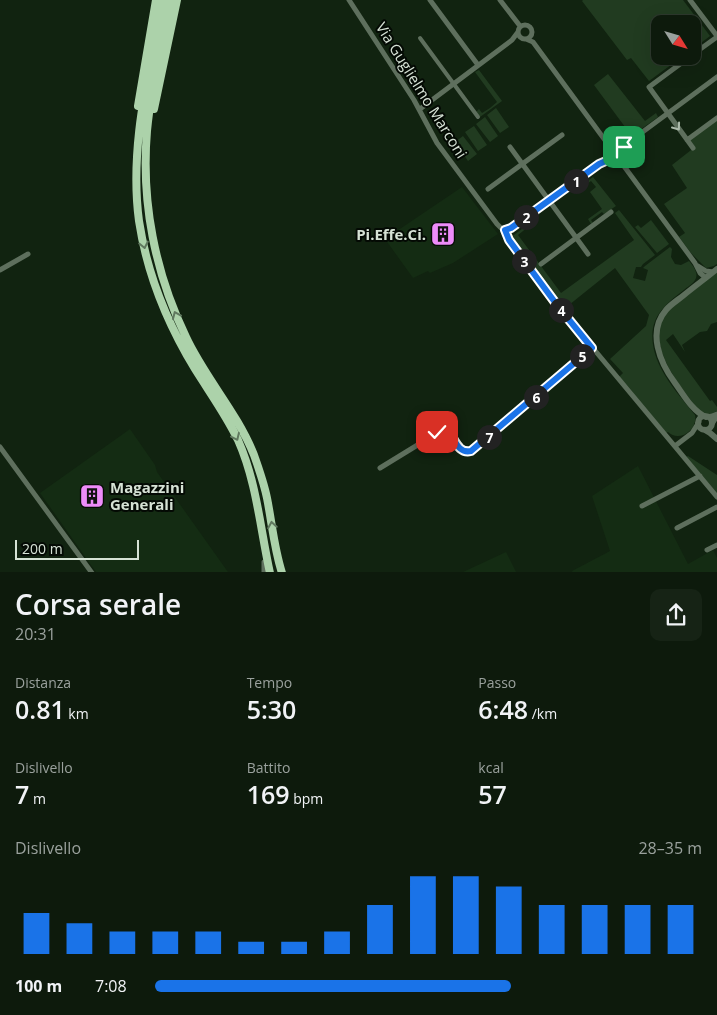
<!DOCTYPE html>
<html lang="it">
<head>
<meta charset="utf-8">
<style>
	:root { --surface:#0d1a0c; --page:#162315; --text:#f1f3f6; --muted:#9aa19d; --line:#2d382d; --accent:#1a73e8 }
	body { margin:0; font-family:"Open Sans",sans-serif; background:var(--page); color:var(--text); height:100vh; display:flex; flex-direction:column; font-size:19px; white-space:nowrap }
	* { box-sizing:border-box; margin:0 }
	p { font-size:16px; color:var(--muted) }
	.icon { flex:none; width:28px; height:28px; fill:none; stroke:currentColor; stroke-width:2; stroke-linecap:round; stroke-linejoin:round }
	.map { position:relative; height:572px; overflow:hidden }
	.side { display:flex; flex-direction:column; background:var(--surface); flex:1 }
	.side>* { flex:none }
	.needle { width:32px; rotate:127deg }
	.fabs { position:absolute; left:651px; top:15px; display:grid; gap:10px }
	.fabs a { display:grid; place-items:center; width:50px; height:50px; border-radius:10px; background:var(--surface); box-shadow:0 5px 20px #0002,0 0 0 1px var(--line); font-size:25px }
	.scale { position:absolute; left:15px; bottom:12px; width:124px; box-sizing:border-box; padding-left:5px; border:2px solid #d6e2d5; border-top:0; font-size:14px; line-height:18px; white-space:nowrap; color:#d6e2d5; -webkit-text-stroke:4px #040a04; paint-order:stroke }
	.pin { position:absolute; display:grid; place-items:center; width:42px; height:42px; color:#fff; margin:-21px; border-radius:10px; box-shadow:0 2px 8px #0006 }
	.km { position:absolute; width:25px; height:25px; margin:-12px; border-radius:50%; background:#222; color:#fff; font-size:14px; line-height:25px; text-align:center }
	.round { display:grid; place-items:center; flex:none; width:52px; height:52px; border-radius:10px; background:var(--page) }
	.head { display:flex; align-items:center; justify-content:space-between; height:85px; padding:0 15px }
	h1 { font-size:28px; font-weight:600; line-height:38px }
	.figures { display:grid; grid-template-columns:repeat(3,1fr); gap:8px; height:85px; padding:5px 15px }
	.figures div { display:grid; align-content:center }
	.figures b { font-size:25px; font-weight:600 }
	.figures small { font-size:14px; font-weight:400 }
	.figures p { font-size:14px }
	.chart { height:140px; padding:10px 15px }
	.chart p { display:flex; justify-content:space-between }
	.chart svg { width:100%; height:90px; margin-top:5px; stroke:var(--accent); stroke-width:6 }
	ul { padding:0 15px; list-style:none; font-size:16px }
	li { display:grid; grid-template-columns:80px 60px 1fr; align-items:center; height:38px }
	li i { height:12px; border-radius:6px; background:var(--accent) }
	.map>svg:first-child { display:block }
	.built { fill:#142c13 }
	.green { fill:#213b20 }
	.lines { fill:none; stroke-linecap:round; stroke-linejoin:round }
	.pedestrian { stroke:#5e6f5d; stroke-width:4 }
	.minor { stroke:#5e6f5d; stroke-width:5 }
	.tertiary { stroke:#5e6f5d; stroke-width:6 }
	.trunk { stroke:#acd2aa; stroke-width:8 }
	.oneway { stroke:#acbaab }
	.oneway2 { stroke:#60785f }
	.route-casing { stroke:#fff; stroke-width:10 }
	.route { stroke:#1a73e8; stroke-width:6 }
	.labels { text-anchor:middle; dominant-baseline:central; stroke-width:4; stroke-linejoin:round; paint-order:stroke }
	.street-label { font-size:15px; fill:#d6e2d5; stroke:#040a04 }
	.poi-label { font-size:15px; font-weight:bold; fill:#d6e2d5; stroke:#040a04; text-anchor:end }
</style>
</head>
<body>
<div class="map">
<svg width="717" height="573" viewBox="0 0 717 573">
	<rect width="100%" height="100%" fill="#112310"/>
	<path class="built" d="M462,187L498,234L453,263L430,273L428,271L413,278L385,239Z
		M130,429L155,465L157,472L228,572H96L40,493Z
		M638,466L688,564L713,550L717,558V572L573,573L572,571L610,551L592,496Z
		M506,552L516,572H463Z"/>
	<path class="green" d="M583,0H683L710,36L693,49L692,24H660V56H683L649,81L631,58L627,60L582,1Z
		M479,70L502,101L480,117L476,112L479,109L482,113L490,108L497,102L475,72Z
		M608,74L645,121L656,113L658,117L619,145L613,143L628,131L594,85Z
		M496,108L509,127L500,133L487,115Z
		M485,117L498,136L490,142L476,124Z
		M717,120V264L714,266L706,268L691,253L679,237L685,233L664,204L687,188L672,165L695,147L690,140Z
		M474,126L487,145L478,151L465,132Z
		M463,136L477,154L468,161L455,142Z
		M593,177L616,206L604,214L602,212L591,220L593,223L591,224L588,219L602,209L590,192L596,187L591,181L580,189L579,187Z
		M619,210L655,255L643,264L641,267H636L633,278L645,281L648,270L643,268L645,266L670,247L672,249L671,257L675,264L681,265L689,261C693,266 698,272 696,278C694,283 689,286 685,289C663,306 647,319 654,350C660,375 680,396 695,415C698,430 679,443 668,432L666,433L635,396C631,388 624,383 619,377L623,373L610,359L646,326L649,315L615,268L564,309L510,238L527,225L528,227L518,235L561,293L634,240L615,213Z
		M651,220L669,244L657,253L635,227L638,225L641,228Z
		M717,272V322L711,324L707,331L700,332L682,345L685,352L673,334L666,340L710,401L712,400L717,407V411C710,415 706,415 699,411C681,386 640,341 669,310C673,305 679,302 684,298C695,289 706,281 717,272Z
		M688,456L717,475V494L686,457Z"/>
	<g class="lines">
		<path class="pedestrian" d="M420,38L478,117"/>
		<path class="minor" d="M349,0L414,100L437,143L497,224L501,228L505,230L509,240L557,305L717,497
			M430,0L478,65
			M500,0L520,26
			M690,0L717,36
			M518 32a7 7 0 1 1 14 0a7 7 0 1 1-14 0Z
			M526,39L533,42L610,147
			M692,55L717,37
			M691,56L649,87L693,148
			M420,109L512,40L518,32
			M687,140L717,118
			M607 153a7 7 0 1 1 14 0a7 7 0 1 1-14 0Z
			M510,147L588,254
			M617,147L629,142L717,77
			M618,158L695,263L700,273L706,278
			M488,189L562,135
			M505,230L511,228L599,164L612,159
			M541,264L611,212
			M698,266L706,271L713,272
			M0,270L28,254
			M707,417L712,416L717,414
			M712,424L717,416
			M675,446L692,433L699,422
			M0,447L92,573
			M380,468L442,430H446L449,432L462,451L467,452L472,451L592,348
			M642,506L700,476
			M677,528L717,507
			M707,550L717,545
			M264,573V562"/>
		<path class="tertiary" d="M698 423a7 7 0 1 1 14 0a7 7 0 1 1-14 0Z
			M706,417C693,412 683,394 675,383C660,363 647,332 666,310C671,304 678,300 684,295C695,286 706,278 717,269
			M705,430L710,433L717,439"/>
		<path class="trunk" d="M162,0C149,73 129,147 139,221C147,274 167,323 195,369C210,393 226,415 238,440C257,483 260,528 270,573
			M169,0C161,43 151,87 147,131C141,202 155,273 186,337C205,378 237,412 254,455C259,469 264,483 267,498C272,523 274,548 282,573
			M138,106L156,0
			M154,109L177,0"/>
	</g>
	<defs><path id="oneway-chevron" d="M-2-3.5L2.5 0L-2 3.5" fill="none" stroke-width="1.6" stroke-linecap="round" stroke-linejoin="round" transform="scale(1.25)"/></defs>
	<use class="oneway" href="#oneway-chevron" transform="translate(677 127) rotate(54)"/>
	<g class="oneway2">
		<use href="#oneway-chevron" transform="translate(144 245) rotate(78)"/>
		<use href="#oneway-chevron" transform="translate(176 315) rotate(-113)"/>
		<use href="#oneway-chevron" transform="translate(236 437) rotate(65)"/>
		<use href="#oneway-chevron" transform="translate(272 525) rotate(-99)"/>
	</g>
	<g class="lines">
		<defs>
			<path id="route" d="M437,432L442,430L448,431C455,439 458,454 471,451L592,348L557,305L509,240L505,230L511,228L599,164L608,160L618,158L624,147"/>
		</defs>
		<use href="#route" class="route-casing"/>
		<use href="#route" class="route"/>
	</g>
	<defs>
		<symbol id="building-square" viewBox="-11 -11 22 22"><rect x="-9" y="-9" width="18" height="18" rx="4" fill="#ed8cf9" stroke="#040a04"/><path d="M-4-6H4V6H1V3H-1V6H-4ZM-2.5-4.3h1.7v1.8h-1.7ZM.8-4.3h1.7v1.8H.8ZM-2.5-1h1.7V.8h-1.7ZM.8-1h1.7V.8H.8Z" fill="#111"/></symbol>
	</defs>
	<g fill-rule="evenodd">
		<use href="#building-square" x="429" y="220" width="28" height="28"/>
		<use href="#building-square" x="78" y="482" width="28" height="28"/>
	</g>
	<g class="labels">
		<g class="street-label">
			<text transform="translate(422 90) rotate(58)">Via Guglielmo Marconi</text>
		</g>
		<g class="poi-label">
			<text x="426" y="234">Pi.Effe.Ci.</text>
			<text x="110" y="487" text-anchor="start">Magazzini<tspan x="110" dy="17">Generali</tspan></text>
		</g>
	</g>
</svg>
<div class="fabs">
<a><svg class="needle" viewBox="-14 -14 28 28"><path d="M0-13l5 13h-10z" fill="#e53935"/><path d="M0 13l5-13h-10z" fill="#9aa19d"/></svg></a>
</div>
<div class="scale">200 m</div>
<div class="pin" style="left:624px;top:147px;background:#1e9e55"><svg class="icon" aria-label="arrive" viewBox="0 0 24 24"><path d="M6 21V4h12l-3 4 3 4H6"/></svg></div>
<div class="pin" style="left:437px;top:432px;background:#d93025"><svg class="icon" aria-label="check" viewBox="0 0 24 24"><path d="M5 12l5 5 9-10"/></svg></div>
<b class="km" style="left:576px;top:181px">1</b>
<b class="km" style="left:526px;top:217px">2</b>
<b class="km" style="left:524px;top:261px">3</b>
<b class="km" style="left:561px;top:310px">4</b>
<b class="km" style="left:582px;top:356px">5</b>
<b class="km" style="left:536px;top:397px">6</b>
<b class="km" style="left:489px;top:437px">7</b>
</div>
<section class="side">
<div class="head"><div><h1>Corsa serale</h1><p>20:31</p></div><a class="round"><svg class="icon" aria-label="share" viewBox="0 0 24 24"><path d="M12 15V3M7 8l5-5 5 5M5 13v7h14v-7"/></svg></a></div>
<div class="figures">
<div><p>Distanza</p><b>0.81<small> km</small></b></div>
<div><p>Tempo</p><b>5:30</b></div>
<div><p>Passo</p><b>6:48<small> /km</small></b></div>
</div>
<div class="figures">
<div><p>Dislivello</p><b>7<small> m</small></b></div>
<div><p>Battito</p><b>169<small> bpm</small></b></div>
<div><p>kcal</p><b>57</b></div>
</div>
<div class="chart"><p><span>Dislivello</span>28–35 m</p>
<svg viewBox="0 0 160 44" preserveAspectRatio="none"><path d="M5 44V24M15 44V29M25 44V33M35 44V33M45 44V33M55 44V38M65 44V38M75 44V33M85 44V20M95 44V6M105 44V6M115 44V11M125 44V20M135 44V20M145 44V20M155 44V20"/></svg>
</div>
<ul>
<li><b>100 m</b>7:08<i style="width:65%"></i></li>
</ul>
</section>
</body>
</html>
